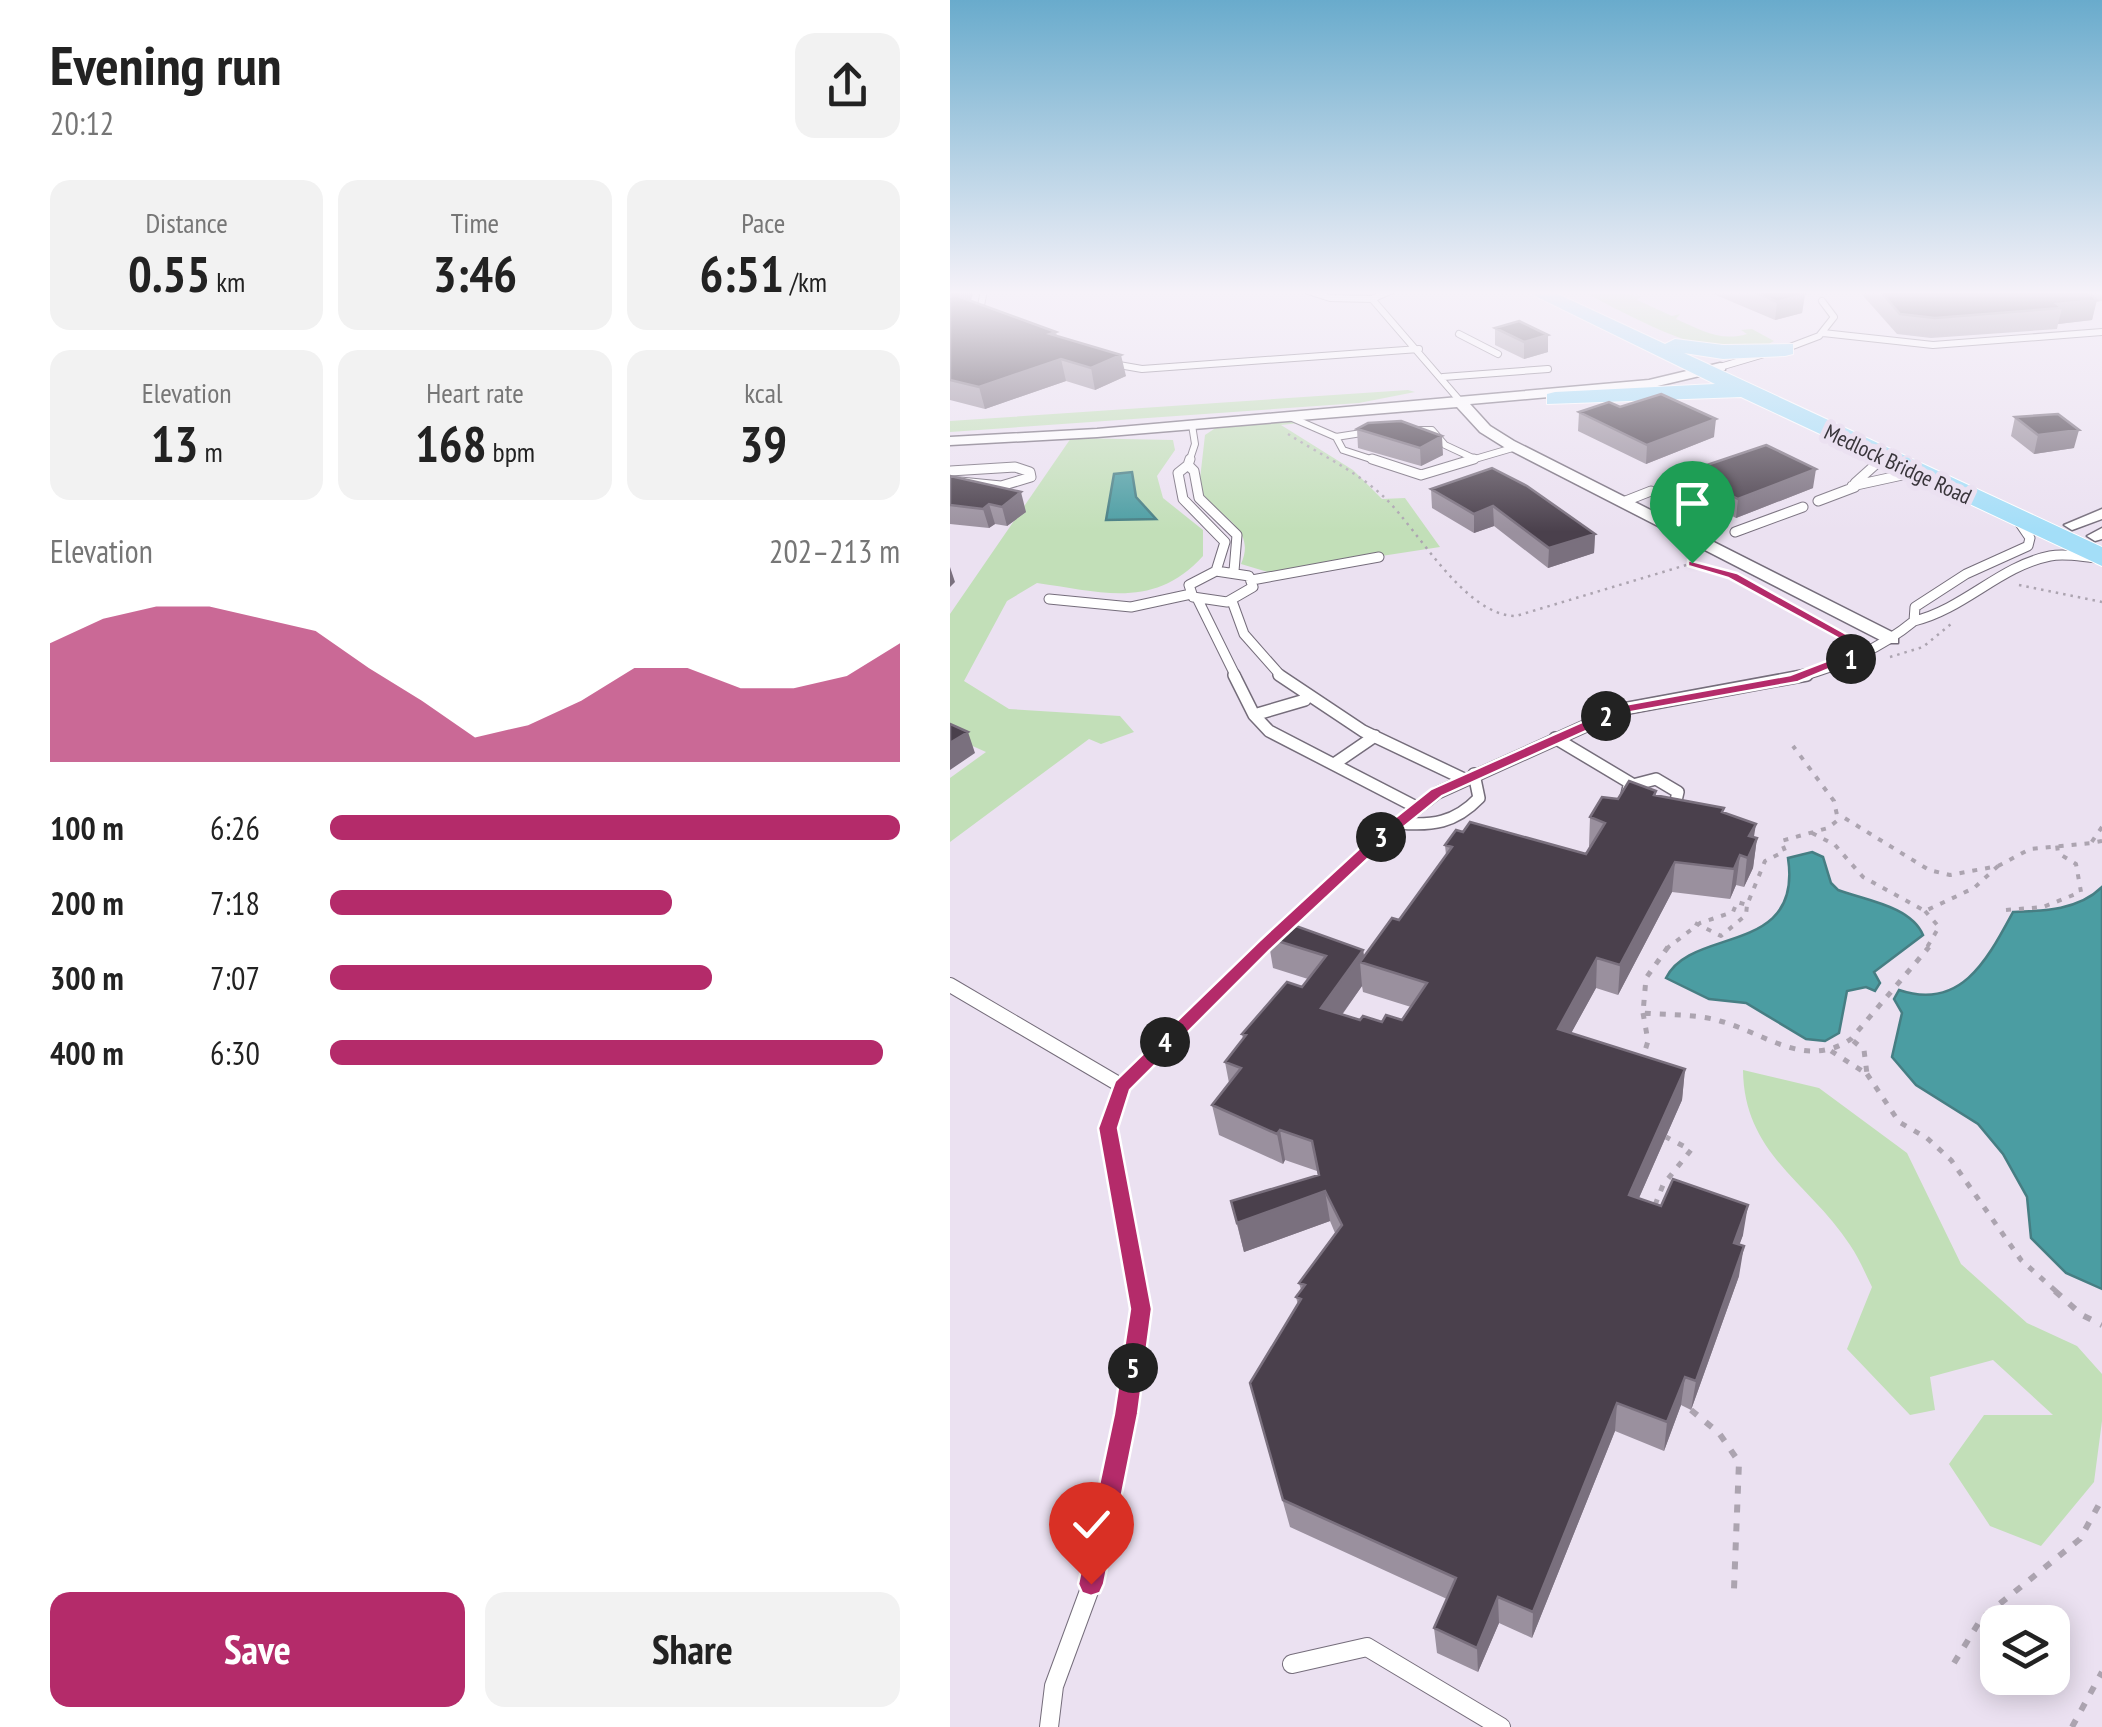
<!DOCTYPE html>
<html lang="en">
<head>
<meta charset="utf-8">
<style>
	:root { --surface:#fff; --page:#f2f2f2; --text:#222; --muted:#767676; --accent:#b42b6a }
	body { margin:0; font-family:"PT Sans Narrow",sans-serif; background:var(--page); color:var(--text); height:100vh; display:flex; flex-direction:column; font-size:38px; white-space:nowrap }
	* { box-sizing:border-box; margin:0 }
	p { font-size:32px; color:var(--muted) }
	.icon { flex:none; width:55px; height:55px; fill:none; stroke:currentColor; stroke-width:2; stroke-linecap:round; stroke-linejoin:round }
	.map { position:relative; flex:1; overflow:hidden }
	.panel { display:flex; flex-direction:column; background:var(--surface); width:950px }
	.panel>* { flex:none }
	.fabs { position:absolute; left:1030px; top:1605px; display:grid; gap:20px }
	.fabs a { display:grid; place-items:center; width:90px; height:90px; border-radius:20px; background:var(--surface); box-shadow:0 5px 25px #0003; font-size:50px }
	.pin { position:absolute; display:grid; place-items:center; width:85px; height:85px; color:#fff; margin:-102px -42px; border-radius:50% 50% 50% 0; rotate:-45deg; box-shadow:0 0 10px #0007 }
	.pin .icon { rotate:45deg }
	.km { position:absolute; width:50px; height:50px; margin:-25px; border-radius:50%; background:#222; color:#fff; font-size:28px; line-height:50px; text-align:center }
	.round { display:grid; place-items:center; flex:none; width:105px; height:105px; border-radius:20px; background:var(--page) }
	.head { display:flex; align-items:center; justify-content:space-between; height:170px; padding:0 50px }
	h1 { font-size:55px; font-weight:600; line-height:75px }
	.metrics { display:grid; grid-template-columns:repeat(3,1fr); gap:15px; height:170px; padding:10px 50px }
	.metrics div { display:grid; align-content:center; border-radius:20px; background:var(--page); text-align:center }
	.metrics b { font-size:50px; font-weight:600 }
	.metrics small { font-size:28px; font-weight:400 }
	.metrics p { font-size:28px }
	.chart { height:280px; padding:20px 50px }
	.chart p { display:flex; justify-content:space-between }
	.chart svg { width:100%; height:180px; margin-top:10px; fill:var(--accent); opacity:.7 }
	.cta { display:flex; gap:20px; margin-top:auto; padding:20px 50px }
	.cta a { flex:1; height:115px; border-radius:20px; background:var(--accent); color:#fff; font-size:40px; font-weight:600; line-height:115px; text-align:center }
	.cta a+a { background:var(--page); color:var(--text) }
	ul { padding:0 50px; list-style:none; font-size:32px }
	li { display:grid; grid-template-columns:160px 120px 1fr; align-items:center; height:75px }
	li i { height:25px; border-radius:12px; background:var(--accent) }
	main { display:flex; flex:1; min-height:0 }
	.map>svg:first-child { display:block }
	.green { fill:#c2dfb8 }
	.water { fill:#4b9da2; stroke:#467e83; stroke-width:2.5 }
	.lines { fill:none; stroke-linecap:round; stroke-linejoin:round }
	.service-far4-casing { stroke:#756d7b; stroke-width:8 }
	.service-far3-casing { stroke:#756d7b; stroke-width:11 }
	.service-far2-casing { stroke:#756d7b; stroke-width:14 }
	.service-far1-casing { stroke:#756d7b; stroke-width:16 }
	.service-casing { stroke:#756d7b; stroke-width:20 }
	.minor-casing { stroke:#756d7b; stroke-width:3 }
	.trunk-casing { stroke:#fff; stroke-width:2 }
	.path-far3 { stroke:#aca4b0; stroke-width:2.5; stroke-dasharray:2.5 5; stroke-linecap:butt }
	.path-far2 { stroke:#aca4b0; stroke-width:4; stroke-dasharray:5 8; stroke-linecap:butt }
	.path-far1 { stroke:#aca4b0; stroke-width:5; stroke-dasharray:6 9; stroke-linecap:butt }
	.path { stroke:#aca4b0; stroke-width:6; stroke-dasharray:8 11; stroke-linecap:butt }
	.service-far4 { stroke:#fff; stroke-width:6 }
	.service-far3 { stroke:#fff; stroke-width:9 }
	.service-far2 { stroke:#fff; stroke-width:11 }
	.service-far1 { stroke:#fff; stroke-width:14 }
	.service { stroke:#fff; stroke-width:18 }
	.minor { fill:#fff; fill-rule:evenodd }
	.trunk { fill:#a3def8; fill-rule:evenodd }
	.wall { fill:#9a909e; fill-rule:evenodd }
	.shaded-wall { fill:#7a707e }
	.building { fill:#4a404c; stroke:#7a707e; stroke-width:2.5 }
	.route { fill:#b42b6a; stroke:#fff; stroke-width:2.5 }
	.labels { text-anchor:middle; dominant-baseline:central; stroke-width:10; stroke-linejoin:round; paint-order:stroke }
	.far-street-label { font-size:22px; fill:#39353b; stroke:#ebe1f1 }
</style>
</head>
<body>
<main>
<section class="panel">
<div class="head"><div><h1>Evening run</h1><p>20:12</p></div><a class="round"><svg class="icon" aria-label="share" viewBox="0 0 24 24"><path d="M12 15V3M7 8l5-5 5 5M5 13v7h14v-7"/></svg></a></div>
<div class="metrics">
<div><p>Distance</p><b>0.55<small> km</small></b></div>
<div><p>Time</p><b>3:46</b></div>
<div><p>Pace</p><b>6:51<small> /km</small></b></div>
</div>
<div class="metrics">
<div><p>Elevation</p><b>13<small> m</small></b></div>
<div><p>Heart rate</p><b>168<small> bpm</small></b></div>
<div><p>kcal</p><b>39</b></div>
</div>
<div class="chart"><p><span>Elevation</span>202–213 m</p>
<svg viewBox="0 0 160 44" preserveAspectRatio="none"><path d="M0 44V15L10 9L20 6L30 6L40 9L50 12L60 21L70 29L80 38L90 35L100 29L110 21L120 21L130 26L140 26L150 23L160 15V44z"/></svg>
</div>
<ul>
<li><b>100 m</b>6:26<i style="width:100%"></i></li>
<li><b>200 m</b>7:18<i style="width:60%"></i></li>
<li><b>300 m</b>7:07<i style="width:67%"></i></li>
<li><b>400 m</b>6:30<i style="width:97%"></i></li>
</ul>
<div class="cta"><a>Save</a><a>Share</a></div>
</section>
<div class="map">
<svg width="1152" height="1727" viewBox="0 0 1152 1727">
	<rect width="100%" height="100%" fill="#ebe1f1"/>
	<path class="green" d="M629,290L691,296L687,300L722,316L730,314L726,319C751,330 770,342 797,334L791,330L802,329L824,341C773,373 677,313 629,290Z
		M458,390L465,392L409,403L0,432V421Z
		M342,420L350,423L331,425L403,470L432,499L455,498L490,547L321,573L291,564C308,526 265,517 249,488L255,435L267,427Z
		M121,438L223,440L225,450L207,476L213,498L253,530V556C204,610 152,592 87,583L57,601L14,681L59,709L170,716L184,732L151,744L139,739L0,842V778L36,752L0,736V614Z
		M793,1070L869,1088L957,1153L1011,1264L1077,1323L1127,1346L1152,1374V1421L1144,1482L1091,1546L1040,1526L999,1464L1034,1415H1103L1043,1360L980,1377L985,1410L960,1415L897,1349L922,1287C915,1273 909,1258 900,1245C859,1182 794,1155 793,1070Z"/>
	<path class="water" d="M182,472L186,497L206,519L156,520L164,474Z
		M862,852L873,857L881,883L888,890C915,900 961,906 973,935L924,972L930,983L925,991L916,987L897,991L889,1033L875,1041L856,1039L796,1003L759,999L716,978C741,926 853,957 838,858Z
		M1152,887V1289L1116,1273L1081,1238L1077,1197L1053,1154L1028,1124L966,1085L942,1057L952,1013L944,999L949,990C1011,1011 1037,960 1063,912C1094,911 1129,910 1152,887Z"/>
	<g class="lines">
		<defs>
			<path id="service-far4" d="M34,290L30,311L34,313
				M355,290L380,298L422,299
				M442,290L422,299L511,402
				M873,333L983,345L1152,332
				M509,334L548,354
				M832,350L869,336L884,317L872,301
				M163,364L192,369L469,349
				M770,367L814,354
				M493,377L598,369
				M340,417L386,437L418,432
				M461,430H482L495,445L525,459L566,447
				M386,437L393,450L430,462
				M917,449L923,462
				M239,462L245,444L242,425
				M516,462L525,459"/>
			<path id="service-far3" d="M422,459L471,475L524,459
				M238,465L240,459
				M0,471L65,467L80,472L81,477L51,486L0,481
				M905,483L925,465L922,459
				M902,486L966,472
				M868,501L905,487
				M673,502L701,491
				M1067,519L1080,538L1078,546L1016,574L965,607L964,621C1014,609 1050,566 1100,556C1116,553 1132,557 1148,558
				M785,532L853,507
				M266,571L275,542L233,499L228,473L238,465L244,471L249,498L287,535L284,571
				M266,571L299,576L303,587L277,602L243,597L239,585Z
				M302,580L429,557
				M99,599L181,607L241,594
				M248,600L286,677
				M282,601L294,634L332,677
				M849,677C891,665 930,649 964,621"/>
			<path id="service-far2" d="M284,675L304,715L319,731L468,808
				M329,675L413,731L514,779
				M304,715L355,700
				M605,738L682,784
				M384,764L425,736
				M706,779L728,792L725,805L699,812L676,799L679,786Z
				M449,823C482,826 505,823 529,798L524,774
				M311,949L433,835L487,793L673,709L857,675"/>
			<path id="service-far1" d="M0,985L172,1086
				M188,1293L158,1128L172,1086L313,947"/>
			<path id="service" d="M342,1664L417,1647L551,1727
				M99,1727L104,1686L149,1564L191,1309L188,1291"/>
			<path id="minor" d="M770,363L775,364V370L699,388L520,404L540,426L564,441L948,635V643H936L554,447L530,432L507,407L147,437L0,445V437L147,429L699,380Z
				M1152,509V519L1122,530L1114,525Z
				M1152,528V539L1145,541L1137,536Z"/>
			<path id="trunk" d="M573,290H599L715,344L725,339L773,345L843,344V354L835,356L773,359L734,353L1152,547V566L791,397L597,404V394L605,392L765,384Z"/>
		</defs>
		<use href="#service-far4" class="service-far4-casing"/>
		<use href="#service-far3" class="service-far3-casing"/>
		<use href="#service-far2" class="service-far2-casing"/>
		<use href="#service-far1" class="service-far1-casing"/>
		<use href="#service" class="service-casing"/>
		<use href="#minor" class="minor-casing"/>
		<use href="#trunk" class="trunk-casing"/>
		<path class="path-far3" d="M338,434C369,454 410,473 436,499C468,530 515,616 566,616L743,563L758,566
			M1069,585L1152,602
			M882,630L905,642
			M940,657L973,647L1001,624"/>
		<path class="path-far2" d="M1152,827L1141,843L1152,841
			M862,833L885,845L913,877L975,911L1024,888L1048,866L1000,875L979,870L888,814
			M1048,866L1080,849L1141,843
			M1056,910L1093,907L1131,892L1126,864L1108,853L1107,845
			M975,911L989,927L976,949
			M745,923L771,936L796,915L797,905
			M716,949L750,923L783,912L787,902L797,905L815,861L835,851L831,841L878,828L888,820L884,801L843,746"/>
		<path class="path-far1" d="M718,947L696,978L693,1013C718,1015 747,1014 770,1021C815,1033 856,1070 901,1039L979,947
			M693,1013L698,1041L693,1057
			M881,1051L917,1074L914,1050L901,1039
			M917,1074L949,1122L977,1138L1001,1160L1071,1260L1108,1293
			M705,1205L713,1185L741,1150L716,1137"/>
		<path class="path" d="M1105,1291L1132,1315L1152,1325
			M741,1410L769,1433L789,1462L784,1589
			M1004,1663L1031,1619L1130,1539L1152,1499
			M1122,1727L1152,1672"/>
		<use href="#service-far4" class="service-far4"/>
		<use href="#service-far3" class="service-far3"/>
		<use href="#service-far2" class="service-far2"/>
		<use href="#service-far1" class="service-far1"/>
		<use href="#service" class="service"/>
		<use href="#minor" class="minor"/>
		<use href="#trunk" class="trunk"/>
	</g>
	<path class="wall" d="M0,290H24L21,301L106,332L107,336L176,376L145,390L116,381L35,409L0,400Z
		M754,290H845L855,294L852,313L825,320Z
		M908,290H1152V301L1146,302L1142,320L1108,324L1107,329L981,338L947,334Z
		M545,328L598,352L574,359L545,345Z
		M670,407L764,437L696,464L628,431L629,412Z
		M1065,417L1124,448L1084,454L1061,436Z
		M407,429L493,455L471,466L408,448Z
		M736,472L863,488L786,518L734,491Z
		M0,476L76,512L57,526L45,524L39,528L0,524Z
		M481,489L645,534L644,553L598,568L544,526L524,533L482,508Z
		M706,791V795L773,813L804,837L807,838L803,868L794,887L786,885L780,899L722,892L668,995L646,988L621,1033L735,1069L732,1100L689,1198L793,1235L789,1245V1276L741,1410L731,1405L714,1451L665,1431L582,1638L549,1623L528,1672L487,1653L484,1628L497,1599L340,1527L300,1383L348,1305L346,1297L351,1290L349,1283L385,1233L380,1221L294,1252L281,1201L368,1175L367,1171L335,1160L333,1164L269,1135L262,1105L279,1083L275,1062L293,1039L292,1034L352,987L358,979L323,968L318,938L413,950L414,956L449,920L496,855L495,845L636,854L641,847L639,846L640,817L668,799ZM412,986L413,992L461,1007L452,1020L432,1022L410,1020L392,1015Z"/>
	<path class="shaded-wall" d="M12,290H24L15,317L10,297Z
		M855,294L852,313L825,320L827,302Z
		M1147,300L1142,320L1108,324L1112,308L1107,304Z
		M598,335V352L574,359V342Z
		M171,355L176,376L145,390L141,368Z
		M111,359L116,381L35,409L29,387Z
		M766,419L764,437L696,464L697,445Z
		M1129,430L1124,448L1084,454L1088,435Z
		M492,436L493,455L471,466L470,448Z
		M866,469L863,488L786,518L788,499Z
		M71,492L76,512L57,526L52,507Z
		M39,504L45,524L39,528L33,509Z
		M543,506L544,526L524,533V514Z
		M645,534L644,553L598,568L599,548Z
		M0,567L5,582L0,587Z
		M18,732L25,753L0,770V743Z
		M806,824L802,849L807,838L803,868L794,887L799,836Z
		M790,855L786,885L780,899L784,869Z
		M725,862L722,892L668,995L670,965Z
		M413,950L415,963L410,962L412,986L375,1038L371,1008Z
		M647,958L646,988L607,1059L608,1029Z
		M735,1069L732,1100L677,1225L679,1195Z
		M330,1130L335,1160L333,1164L327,1134Z
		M375,1191L380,1221L294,1252L287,1223Z
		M798,1205L793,1235L779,1273L784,1243Z
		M794,1246L789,1276L741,1410L746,1381Z
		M735,1377L731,1405L714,1451L717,1422Z
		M667,1403L665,1431L582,1638L583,1612Z
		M548,1597L549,1623L528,1672L527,1648Z"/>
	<path class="building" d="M0,290H12L10,297L106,332L100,334L171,355L141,368L111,359L29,387L0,380Z
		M799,290H845L855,294L827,302Z
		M929,290H1135L1147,300L1107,304L1112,308L985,318L950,314Z
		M569,321L598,335L574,342L545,328Z
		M711,394L766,419L697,445L629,412L659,402L670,407Z
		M1108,414L1129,430L1088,435L1065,417Z
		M451,421L492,436L470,448L407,429L418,423Z
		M816,445L866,469L788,499L736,472Z
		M542,468L577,486L645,534L599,548L543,506L524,514L481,489Z
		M0,476L71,492L52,507L39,504L33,509L0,505Z
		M0,724L18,732L0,743Z
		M679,781L706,791L704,795L774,808L772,812L806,824L799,836L807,838L798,858L790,855L784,869L725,862L670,965L647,958L608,1029L735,1069L679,1195L711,1206L723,1179L798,1205L784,1243L794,1246L746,1381L735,1377L717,1422L667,1403L583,1612L548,1597L527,1648L484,1628L506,1578L333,1500L300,1383L351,1299L346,1297L355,1285L349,1283L392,1225L375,1191L287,1223L281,1201L369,1175L362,1141L330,1130L327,1134L262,1105L291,1068L275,1062L296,1035L292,1034L337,982L352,987L376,956L318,938L332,921L413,950L371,1008L410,1020L413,1016L432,1022L436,1015L452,1020L477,983L410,962L442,918L449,920L502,847L495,845L506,830L513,832L520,822L636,854L655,823L640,817L652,797L668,799Z"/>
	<linearGradient id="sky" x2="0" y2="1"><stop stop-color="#69abcc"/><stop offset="0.55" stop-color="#f6f2f9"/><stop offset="1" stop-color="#f6f2f9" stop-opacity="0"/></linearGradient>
	<rect width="1152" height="532" fill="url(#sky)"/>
	<path class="route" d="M738,560L787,573L925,650L848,682L676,713L492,796L439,839L320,950L180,1090L168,1128L202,1309L188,1414L154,1584L150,1593L141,1596L132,1593L128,1584L164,1414L180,1309L148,1128L165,1081L308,942L427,832L481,789L668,706L840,675L908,649L778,578L738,566Z"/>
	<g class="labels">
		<g class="far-street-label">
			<text transform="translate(948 464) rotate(25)">Medlock Bridge Road</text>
		</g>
	</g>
</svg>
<div class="fabs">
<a><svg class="icon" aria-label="layers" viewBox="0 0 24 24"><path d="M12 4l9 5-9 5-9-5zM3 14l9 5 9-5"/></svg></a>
</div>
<div class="pin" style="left:742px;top:563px;background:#1e9e55"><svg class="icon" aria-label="arrive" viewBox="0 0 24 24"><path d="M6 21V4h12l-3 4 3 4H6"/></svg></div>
<div class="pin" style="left:141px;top:1584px;background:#d93025"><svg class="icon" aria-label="check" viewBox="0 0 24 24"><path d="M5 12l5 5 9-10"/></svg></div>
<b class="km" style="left:901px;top:659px">1</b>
<b class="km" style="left:656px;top:716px">2</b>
<b class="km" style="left:431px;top:837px">3</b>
<b class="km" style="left:215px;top:1042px">4</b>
<b class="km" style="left:183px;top:1368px">5</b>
</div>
</main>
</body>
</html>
